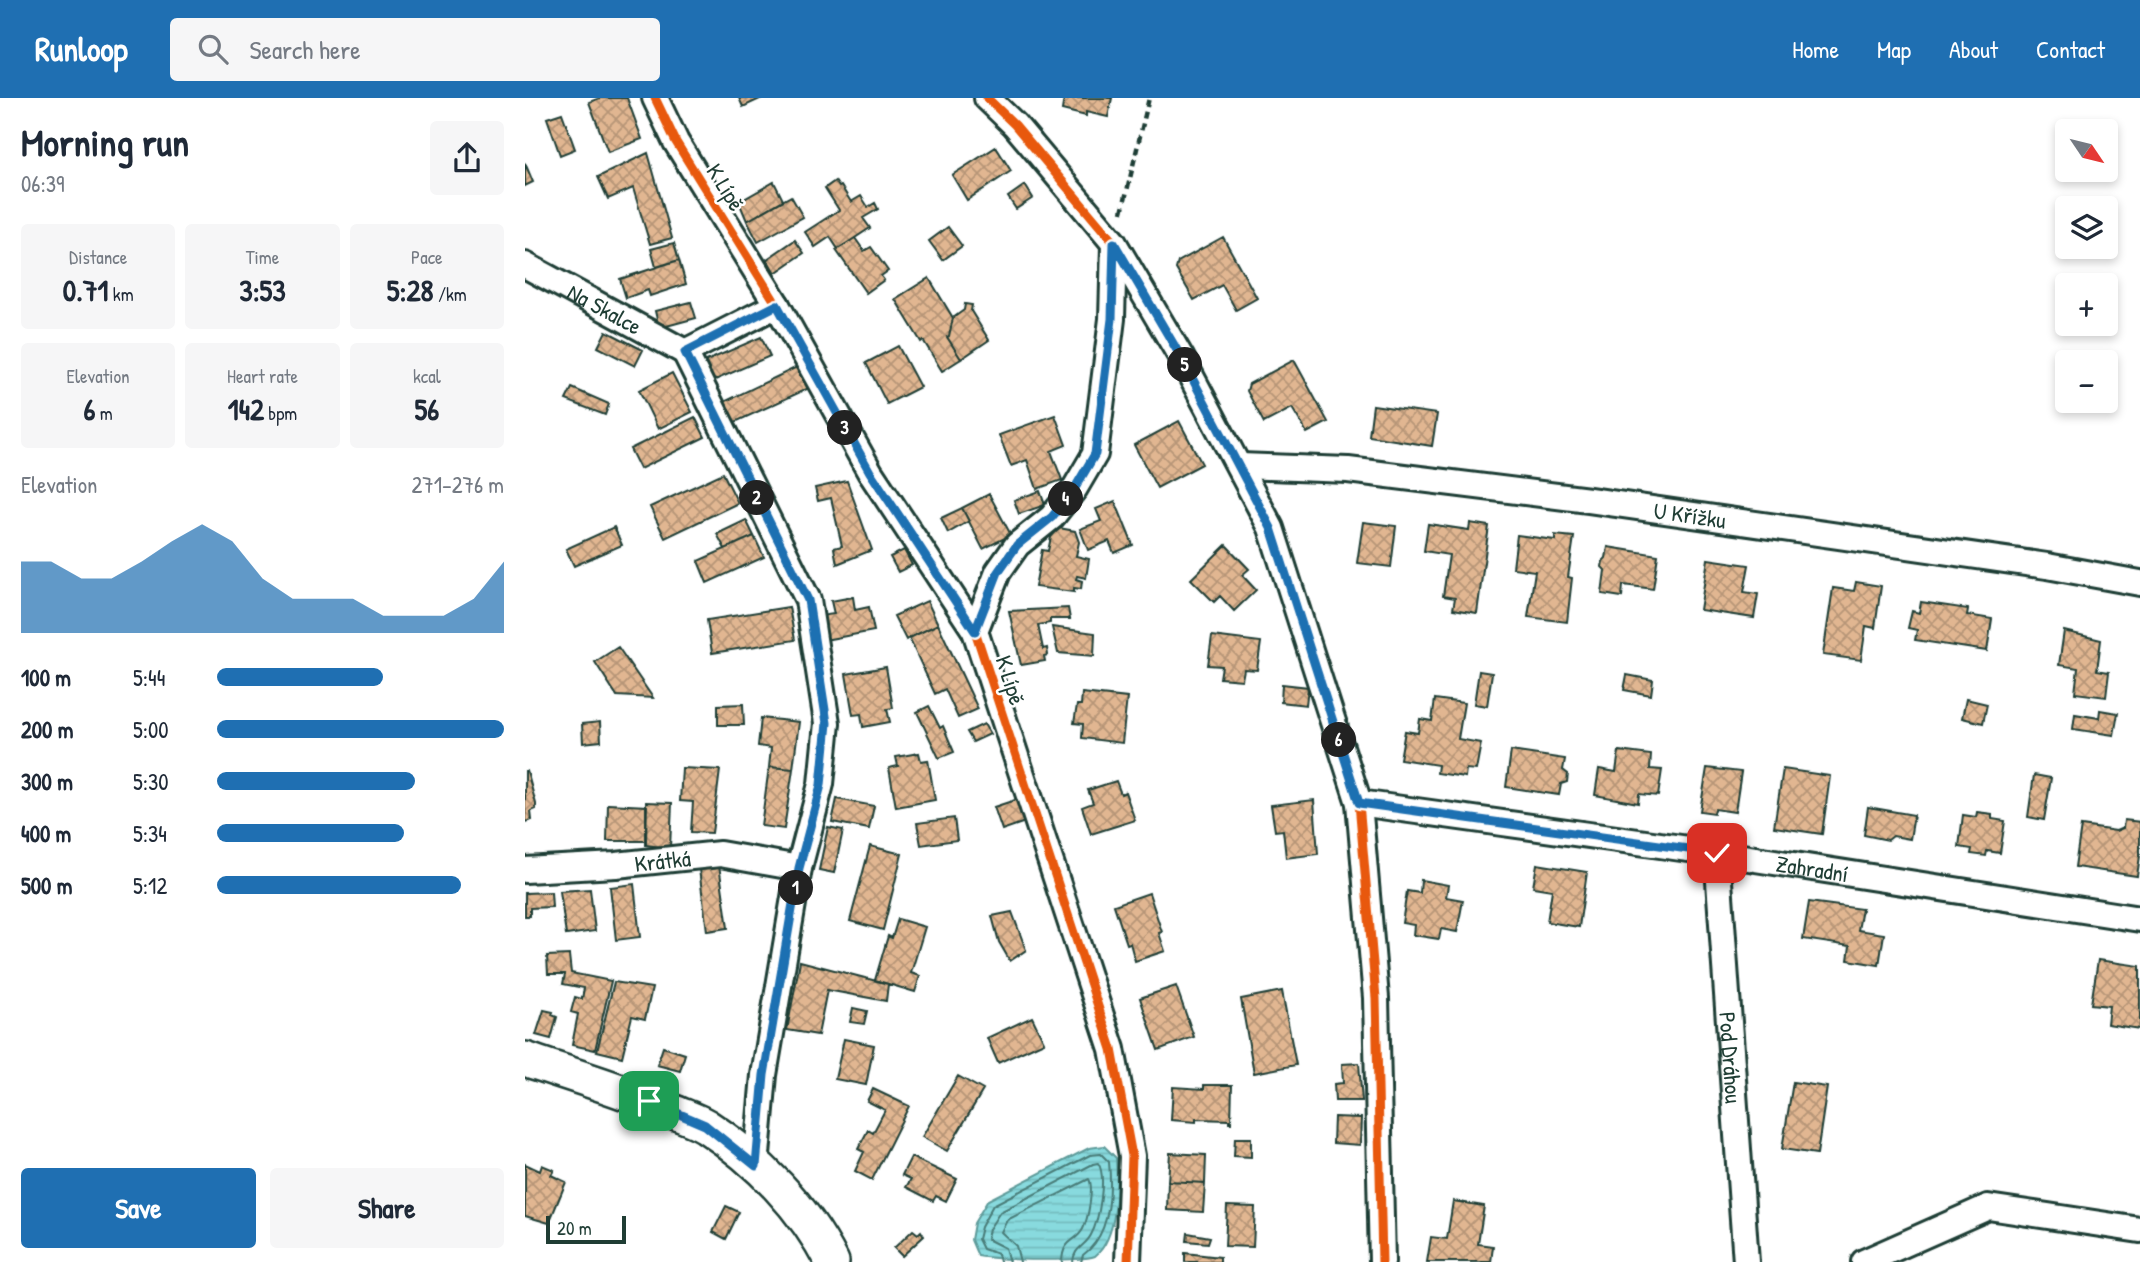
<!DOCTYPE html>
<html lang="en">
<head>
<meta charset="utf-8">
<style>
	:root { --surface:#fff; --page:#f6f6f7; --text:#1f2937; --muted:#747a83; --accent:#1f6fb2 }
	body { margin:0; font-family:"Patrick Hand",sans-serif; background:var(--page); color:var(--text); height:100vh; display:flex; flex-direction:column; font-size:26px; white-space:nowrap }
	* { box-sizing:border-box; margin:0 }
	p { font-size:23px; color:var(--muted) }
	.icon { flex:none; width:38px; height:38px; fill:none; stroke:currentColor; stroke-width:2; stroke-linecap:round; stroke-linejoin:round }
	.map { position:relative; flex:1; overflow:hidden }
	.panel { display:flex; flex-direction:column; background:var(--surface); width:525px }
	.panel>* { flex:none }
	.needle { width:46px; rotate:125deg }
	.fabs { position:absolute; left:1530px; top:21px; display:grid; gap:14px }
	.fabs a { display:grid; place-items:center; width:63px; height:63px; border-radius:7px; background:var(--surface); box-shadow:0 4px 10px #0003; font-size:35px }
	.scale { position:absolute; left:21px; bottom:18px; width:80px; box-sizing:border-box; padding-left:7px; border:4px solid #1f3d34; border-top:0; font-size:19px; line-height:24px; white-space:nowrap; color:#1f3d34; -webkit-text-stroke:5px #fff; paint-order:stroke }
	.pin { position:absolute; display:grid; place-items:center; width:60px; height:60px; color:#fff; margin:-30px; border-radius:14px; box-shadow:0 4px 10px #0006 }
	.km { position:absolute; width:35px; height:35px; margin:-18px; border-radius:50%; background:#222; color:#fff; font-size:19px; line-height:35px; text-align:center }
	.round { display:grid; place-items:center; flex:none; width:74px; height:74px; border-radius:7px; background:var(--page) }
	.headline { display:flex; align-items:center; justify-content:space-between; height:119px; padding:0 21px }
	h1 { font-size:38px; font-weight:700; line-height:52px }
	.figures { display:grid; grid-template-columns:repeat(3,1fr); gap:10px; height:119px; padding:7px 21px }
	.figures div { display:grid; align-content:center; border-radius:7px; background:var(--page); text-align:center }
	.figures b { font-size:30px; font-weight:700 }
	.figures small { font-size:19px; font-weight:400 }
	.figures p { font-size:19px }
	.chart { height:196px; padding:14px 21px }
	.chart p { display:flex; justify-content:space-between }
	.chart svg { width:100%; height:126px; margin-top:7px; fill:var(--accent); opacity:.7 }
	.cta { display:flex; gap:14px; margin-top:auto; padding:14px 21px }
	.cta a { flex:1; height:80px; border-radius:7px; background:var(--accent); color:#fff; font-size:28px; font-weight:700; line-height:80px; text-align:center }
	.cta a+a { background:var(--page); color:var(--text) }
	ul { padding:0 21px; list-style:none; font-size:23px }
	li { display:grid; grid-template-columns:112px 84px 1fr; align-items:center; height:52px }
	li i { height:18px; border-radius:9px; background:var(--accent) }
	header { display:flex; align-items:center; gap:42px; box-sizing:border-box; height:98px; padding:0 35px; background:var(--accent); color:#fff }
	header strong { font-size:33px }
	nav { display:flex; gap:38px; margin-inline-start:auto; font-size:24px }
	.search { width:490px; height:63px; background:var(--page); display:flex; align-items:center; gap:18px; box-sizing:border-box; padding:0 24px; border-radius:7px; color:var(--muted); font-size:26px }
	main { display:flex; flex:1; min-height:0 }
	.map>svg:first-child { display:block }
	.water { fill:url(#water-rules); stroke:#5e9b9a; stroke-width:2 }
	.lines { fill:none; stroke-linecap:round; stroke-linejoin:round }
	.shore { stroke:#497c78; stroke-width:2 }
	.building { fill:url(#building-cross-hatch); stroke:#1f3d34; stroke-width:2 }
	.minor-casing { stroke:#1f3d34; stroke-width:30 }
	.secondary-casing { stroke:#1f3d34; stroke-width:38 }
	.path { stroke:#1f3d34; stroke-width:4.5; stroke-dasharray:7 5; stroke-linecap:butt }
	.minor { stroke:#fff; stroke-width:24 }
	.secondary { stroke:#fff; stroke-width:33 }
	.cycleway-casing { stroke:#fff; stroke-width:13 }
	.cycleway { stroke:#e8590c; stroke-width:9 }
	.route-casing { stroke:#fff; stroke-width:14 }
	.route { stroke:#1f6fb2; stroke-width:9 }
	.labels { text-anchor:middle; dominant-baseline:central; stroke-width:5; stroke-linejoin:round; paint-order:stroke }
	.street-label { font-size:23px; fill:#1f3d34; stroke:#fff }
</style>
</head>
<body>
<header>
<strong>Runloop</strong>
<div class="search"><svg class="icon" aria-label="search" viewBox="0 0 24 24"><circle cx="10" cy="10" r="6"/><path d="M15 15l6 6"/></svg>Search here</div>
<nav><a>Home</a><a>Map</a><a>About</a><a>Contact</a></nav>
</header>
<main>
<section class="panel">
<div class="headline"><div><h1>Morning run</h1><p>06:39</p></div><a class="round"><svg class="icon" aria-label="share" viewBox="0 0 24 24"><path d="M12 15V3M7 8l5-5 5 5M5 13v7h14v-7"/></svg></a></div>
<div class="figures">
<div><p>Distance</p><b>0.71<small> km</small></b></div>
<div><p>Time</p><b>3:53</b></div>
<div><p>Pace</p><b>5:28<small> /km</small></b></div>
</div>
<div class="figures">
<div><p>Elevation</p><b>6<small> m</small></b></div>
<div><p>Heart rate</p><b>142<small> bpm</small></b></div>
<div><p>kcal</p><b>56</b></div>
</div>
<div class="chart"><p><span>Elevation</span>271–276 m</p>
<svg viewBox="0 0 160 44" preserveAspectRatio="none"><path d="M0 44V19L10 19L20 25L30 25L40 19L50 12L60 6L70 12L80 25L90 32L100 32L110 32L120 38L130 38L140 38L150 32L160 19V44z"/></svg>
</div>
<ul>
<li><b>100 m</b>5:44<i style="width:58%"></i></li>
<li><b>200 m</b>5:00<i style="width:100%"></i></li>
<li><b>300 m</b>5:30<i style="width:69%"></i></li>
<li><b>400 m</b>5:34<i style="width:65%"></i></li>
<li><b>500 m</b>5:12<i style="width:85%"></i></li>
</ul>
<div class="cta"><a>Save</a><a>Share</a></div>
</section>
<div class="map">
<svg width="1615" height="1164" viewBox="0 0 1615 1164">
	<defs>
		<pattern id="water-rules" width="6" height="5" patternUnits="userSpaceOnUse" patternTransform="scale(1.75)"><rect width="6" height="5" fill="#88dade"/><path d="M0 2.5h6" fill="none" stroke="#75bcbf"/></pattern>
		<pattern id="building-cross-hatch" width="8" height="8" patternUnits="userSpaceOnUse" patternTransform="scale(1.75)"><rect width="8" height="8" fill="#e1b691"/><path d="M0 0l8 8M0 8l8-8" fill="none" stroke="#b69577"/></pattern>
	</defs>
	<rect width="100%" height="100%" fill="#fff"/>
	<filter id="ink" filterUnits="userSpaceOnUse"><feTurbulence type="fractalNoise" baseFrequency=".0143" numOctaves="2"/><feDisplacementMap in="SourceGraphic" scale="14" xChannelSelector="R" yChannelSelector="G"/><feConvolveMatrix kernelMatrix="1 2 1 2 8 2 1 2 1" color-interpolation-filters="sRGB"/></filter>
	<g filter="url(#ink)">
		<path class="water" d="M579,1048L591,1060C593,1087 593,1140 570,1158C552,1164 476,1162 453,1158L446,1142L449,1125L463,1102L564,1050Z"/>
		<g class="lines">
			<path class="shore" d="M475,1164L473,1156L458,1151L453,1141L456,1129L468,1107L565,1057L576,1056L584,1064C587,1096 585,1137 558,1157L556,1164
				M484,1164L480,1150L462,1141L464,1131L475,1114L568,1066L573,1065C582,1078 574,1123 566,1137C560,1149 549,1149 548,1164
				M495,1164L491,1148L476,1134L482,1122L564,1081C569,1090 563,1121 558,1131C551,1145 538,1140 537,1164"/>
		</g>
		<path class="building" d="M75,0H102L117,41L83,54L64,4Z
			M214,0H237L218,9Z
			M539,0H587L583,19L561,14V18L537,12Z
			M37,15L50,51L35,57L22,20Z
			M471,49L486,73L442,102L427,77Z
			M123,55L147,140L125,146L108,90L83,101L73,79Z
			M0,65L8,84L0,88Z
			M310,83L314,89L316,88L326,104L336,98L343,109L350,105L353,111L338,120L345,130L313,151L305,139L290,149L280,134L314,112L300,90Z
			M249,84L258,102L222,123L214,104Z
			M500,87L508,100L491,111L483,99Z
			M266,98L278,119L233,144L222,123Z
			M423,129L437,148L418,162L404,143Z
			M698,139L732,200L711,212L697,187L669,202L651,171L653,164Z
			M330,140L339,153L346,149L363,173L356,178L359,182L341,195L311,152Z
			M270,142L279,155L250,175L242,161Z
			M149,145L154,162L131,169L126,151Z
			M154,162L161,186L125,198L123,192L101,200L95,181Z
			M404,180L428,220L424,238L422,239L436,261L417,273L398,242L396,244L370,201Z
			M166,204L171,220L134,230L130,213Z
			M440,206L447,207L446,213L464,242L436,261L422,239L424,238L428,220L439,212Z
			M81,233L118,252L110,268L73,249Z
			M236,239L245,258L188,283L179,264Z
			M373,248L395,289L362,306L341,265Z
			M769,262L803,324L782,335L767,310L739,325L722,293L724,286Z
			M272,269L284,290L206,326L197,305Z
			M147,275L167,314L133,331L114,292Z
			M47,290L84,306L80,317L41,302Z
			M848,307L912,316L907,348L844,338Z
			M530,317L541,347L526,353L537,382L512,391L502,362L486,368L474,337Z
			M170,319L180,339L115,371L105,351Z
			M654,323L677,366L632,390L609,347Z
			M198,375L213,405L140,440L125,409Z
			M322,383L347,452L312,466L309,450L317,448L306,400L293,403L290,390Z
			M515,393L520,407L494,416L489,402Z
			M464,396L486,437L458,451L437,410Z
			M590,403L608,447L589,455L584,443L563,452L555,431L576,423L571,411Z
			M437,410L444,423L423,435L416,420Z
			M221,422L229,438L200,451L192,436Z
			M838,424L871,428L866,469L832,465Z
			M945,425L964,428L952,515L928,511L930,500L918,498L924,457L899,453L903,426L944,432Z
			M89,429L97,447L49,468L41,451Z
			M534,430L550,433L554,444L551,458L564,461L561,480L552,478L551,481L557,483L556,491L549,490V494L510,489L517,452L523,453L526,439Z
			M992,437L1030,442V437L1049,439L1043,479L1047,480L1042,524L1003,519L1010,473L988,470Z
			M229,438L239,459L182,485L173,463Z
			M701,447L724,471L717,477L731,492L709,513L695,498L689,504L666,481Z
			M1083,449L1133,457L1128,491L1098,487L1097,499L1077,496L1080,472L1077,469L1078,463L1081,460Z
			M379,452L387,467L373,474L365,459Z
			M1183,461L1224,467L1219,494L1233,496L1229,520L1175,512Z
			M1331,484L1356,488L1350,530L1341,528L1336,562L1298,557L1308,490L1329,493Z
			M328,499L330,512L344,509L349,533L299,542L295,518L309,516L306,503Z
			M402,503L413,526L381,542L369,518Z
			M1396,504L1443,511L1442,517L1467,521L1462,553L1390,542L1392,532L1383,530L1387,513L1394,515Z
			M264,509L270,542L187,555L182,522Z
			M543,510L545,521H525V525L513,527L518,551L522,550L523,557L519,558L520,563L496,567L484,513Z
			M413,526L453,611L433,620L420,591L410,596L384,540Z
			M527,529L570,535L569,558L533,555Z
			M1539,533L1576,542L1572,572L1584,574L1581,599L1550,595L1553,570L1534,567Z
			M687,538L736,544L732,572L719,571L717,582L695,580L697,568L683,567Z
			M93,549L128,600L92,598L70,564Z
			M361,569L368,610L362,611L365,624L338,629L336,616L328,617L321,576Z
			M954,573L967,575L962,608L949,606Z
			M1102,577L1128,582L1126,597L1099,592Z
			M757,586L783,589L781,607L756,604Z
			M557,595L602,600L597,645L557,640L558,626L549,625L552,607H556Z
			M910,601L939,605L933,641L956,645L951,672L941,671L940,679L912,675L913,667L875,661L880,633L893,635L895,621L907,623Z
			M1441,601L1462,606L1458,625L1437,620Z
			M218,606L219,627H193V607Z
			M404,608L415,630L418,628L429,654L414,660L392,614Z
			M1575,612L1593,615L1589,637L1548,631L1550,616L1574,620Z
			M236,620L274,624L268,671L244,669L246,650L233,648Z
			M75,624L76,643L58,645L57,626Z
			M459,626L465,636L448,644L442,634Z
			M986,653L1040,661L1038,672L1043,676L1042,684L1036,686L1034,697L981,689Z
			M1094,653L1126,657L1125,671L1137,672L1133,698L1114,696L1113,705L1070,697L1074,671L1091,674Z
			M394,655L396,663L403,662L410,702L371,709L364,670L373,668L371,659Z
			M244,669L268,671L259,731L236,728Z
			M157,670L195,672L187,735L166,734L168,704L155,703Z
			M1182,670L1216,674L1210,714L1190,711L1189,715L1175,713Z
			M1258,671L1305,678L1297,736L1249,729Z
			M0,673H2L11,706V711L6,713L7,722L0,724Z
			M1509,677L1526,680L1519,722L1503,719Z
			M591,683L596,696L600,694L610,722L566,736L557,709L568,705L563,692Z
			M312,701L349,708L344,731L307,724Z
			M493,701L500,724L477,732L469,709Z
			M789,702L793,756L761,760L758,732L750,733L746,707Z
			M121,704L147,705L145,750L121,747Z
			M83,706L122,708L121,743H82Z
			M1343,709L1389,717L1385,741L1368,738L1363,742L1339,737Z
			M1452,714L1467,716V721L1480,723L1475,755L1462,753L1461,758L1446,756L1447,751L1434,749L1438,717L1451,719Z
			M429,720L432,742L396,747L392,725Z
			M1599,722L1615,724V758L1612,778L1550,769L1556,728L1591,733L1598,730Z
			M303,729L318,732L309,775L294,772Z
			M345,748L377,756L358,832L325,823Z
			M1012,766L1062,774L1054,829L1022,824L1027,792L1008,789Z
			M194,767L203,830L182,833L174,771Z
			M896,782L923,787L921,799L938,802L932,834L916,831L914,841L888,837L889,827L877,825L882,793L895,795Z
			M109,786L115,839L91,842L85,789Z
			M65,791L70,833L41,837L35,793Z
			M26,794L27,809L5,810V818H0V795Z
			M624,795L637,834L634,835L640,853L610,863L605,845L602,846L589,807Z
			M1284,804L1337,811L1333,832L1359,836L1354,867L1323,862L1325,848L1278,841Z
			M487,814L501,852L485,863L474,844L467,818Z
			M373,821L400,829L386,875L395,878L390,894L350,882L363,838L367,840Z
			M44,857L46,875L86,883L70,952L47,947L53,916L46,914L50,899L57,901L59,890L38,886L40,876H23L22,858Z
			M1573,862L1615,868V931L1582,926L1584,908L1566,906Z
			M275,863L363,886L361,903L302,892L293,937L262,932Z
			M89,884L127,890L120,921L107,918L97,959L72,953Z
			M651,888L669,939L633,952L615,900Z
			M757,893L771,967L729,975L716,901Z
			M328,910L342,913L339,926L325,924Z
			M19,912L28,914L27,917L32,919L26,941L11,937Z
			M507,919L519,944L473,965L462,940Z
			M319,941L349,947L341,987L310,981Z
			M138,949L160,956L155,973L132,967Z
			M834,965L837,1003H810L809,986L818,985L817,966Z
			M433,978L458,992L422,1053L397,1039Z
			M1268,984L1302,989L1292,1056L1257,1051Z
			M679,987H707L706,1025H704V1022L671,1021V1024L646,1022L648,989L679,991Z
			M348,991L384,1008L347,1082L330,1073L339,1054L333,1051L343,1032L348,1035L360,1012L342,1003Z
			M809,1019L836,1020L835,1047L808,1045Z
			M710,1040H726V1059L709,1058Z
			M645,1055L681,1057L680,1085L643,1083Z
			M386,1059L432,1081L421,1103L411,1098L408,1103L381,1089L386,1081L377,1077Z
			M0,1066L15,1073L17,1067L29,1072L26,1077L41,1084L24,1125L0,1118Z
			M643,1083L680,1085L678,1114L642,1112Z
			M928,1103L959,1108L953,1146L968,1148L966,1164H902L906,1139L922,1141Z
			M201,1108L214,1114L201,1141L188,1134Z
			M702,1108L730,1109L728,1149L700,1148Z
			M388,1132L393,1136L396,1133L399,1138L377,1158L369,1150Z
			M663,1135L685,1139L683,1145L662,1143Z
			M660,1155L695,1159V1164H660Z"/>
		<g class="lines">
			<defs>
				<g id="minor">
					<path d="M130,0L151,44L252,207L345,374L450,533L587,951L607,1058L603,1164"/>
					<path d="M462,0L490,27L589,145L656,259L746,430L834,705L851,900L857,1164"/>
					<path id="s1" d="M0,167L160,254"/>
					<path d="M160,254L283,502L302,625L296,686L274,770L239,977L231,1068"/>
					<path d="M160,254L252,207"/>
					<path id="s2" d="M715,368L823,372L1064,402L1522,468L1615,485"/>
					<path d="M450,533L473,474L492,447L527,419L550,390L570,356L587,221L589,146"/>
					<path id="s3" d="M834,705L1192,755L1615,821"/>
					<path id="s4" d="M1192,755L1221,1164"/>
					<path id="s5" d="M0,772L91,767L195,756L274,770"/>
					<path d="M1339,1164L1463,1109L1615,1132"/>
				</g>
				<path id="secondary" d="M0,961C49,978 99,992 147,1013C158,1018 171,1022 181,1028C233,1062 279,1109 307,1164"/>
			</defs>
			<use href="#minor" class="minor-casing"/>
			<use href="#secondary" class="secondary-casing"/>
			<path class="path" d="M597,114L624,0"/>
			<use href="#minor" class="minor"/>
			<use href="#secondary" class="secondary"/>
			<defs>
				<path id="cycleway" d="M130,0L151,44L252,207L345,374L450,533L587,951L607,1058L603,1164
					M462,0L490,27L589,145L656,259L746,430L834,705L851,900L857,1164"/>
			</defs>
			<use href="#cycleway" class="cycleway-casing"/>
			<use href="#cycleway" class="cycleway"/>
		</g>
	</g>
	<g class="lines" filter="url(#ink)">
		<defs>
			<path id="route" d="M124,1003L180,1027L231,1068L239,977L274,770L296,687L302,625L283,502L160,254L252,207L345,374L450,533L473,474L492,447L527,419L550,390L570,356L587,221L589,145L656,259L746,430L834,705L1192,755"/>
		</defs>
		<use href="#route" class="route-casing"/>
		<use href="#route" class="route"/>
	</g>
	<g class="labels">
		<g class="street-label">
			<text transform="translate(201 89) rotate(58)">K Lípě</text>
			<text stroke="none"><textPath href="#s1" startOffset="91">Na Skalce</textPath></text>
			<text stroke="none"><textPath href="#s2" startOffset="453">U Křížku</textPath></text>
			<text transform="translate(486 582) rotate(72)">K Lípě</text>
			<text stroke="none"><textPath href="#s5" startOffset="138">Krátká</textPath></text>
			<text stroke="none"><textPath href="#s3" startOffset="458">Zahradní</textPath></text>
			<text stroke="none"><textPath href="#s4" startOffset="205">Pod Dráhou</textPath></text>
		</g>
	</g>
</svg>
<div class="fabs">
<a><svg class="needle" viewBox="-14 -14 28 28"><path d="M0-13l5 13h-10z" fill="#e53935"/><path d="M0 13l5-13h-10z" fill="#747a83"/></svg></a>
<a><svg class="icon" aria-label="layers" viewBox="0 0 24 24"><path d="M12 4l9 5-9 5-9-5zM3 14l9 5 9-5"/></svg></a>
<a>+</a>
<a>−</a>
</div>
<div class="scale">20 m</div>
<div class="pin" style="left:124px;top:1003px;background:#1e9e55"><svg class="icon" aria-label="arrive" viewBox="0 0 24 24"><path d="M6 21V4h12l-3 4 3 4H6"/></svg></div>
<div class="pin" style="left:1192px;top:755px;background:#d93025"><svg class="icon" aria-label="check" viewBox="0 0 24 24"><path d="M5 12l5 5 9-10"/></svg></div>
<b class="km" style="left:271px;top:790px">1</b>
<b class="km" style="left:232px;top:400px">2</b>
<b class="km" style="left:320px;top:330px">3</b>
<b class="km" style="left:541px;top:401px">4</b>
<b class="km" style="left:660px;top:267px">5</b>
<b class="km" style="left:814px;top:642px">6</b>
</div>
</main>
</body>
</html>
